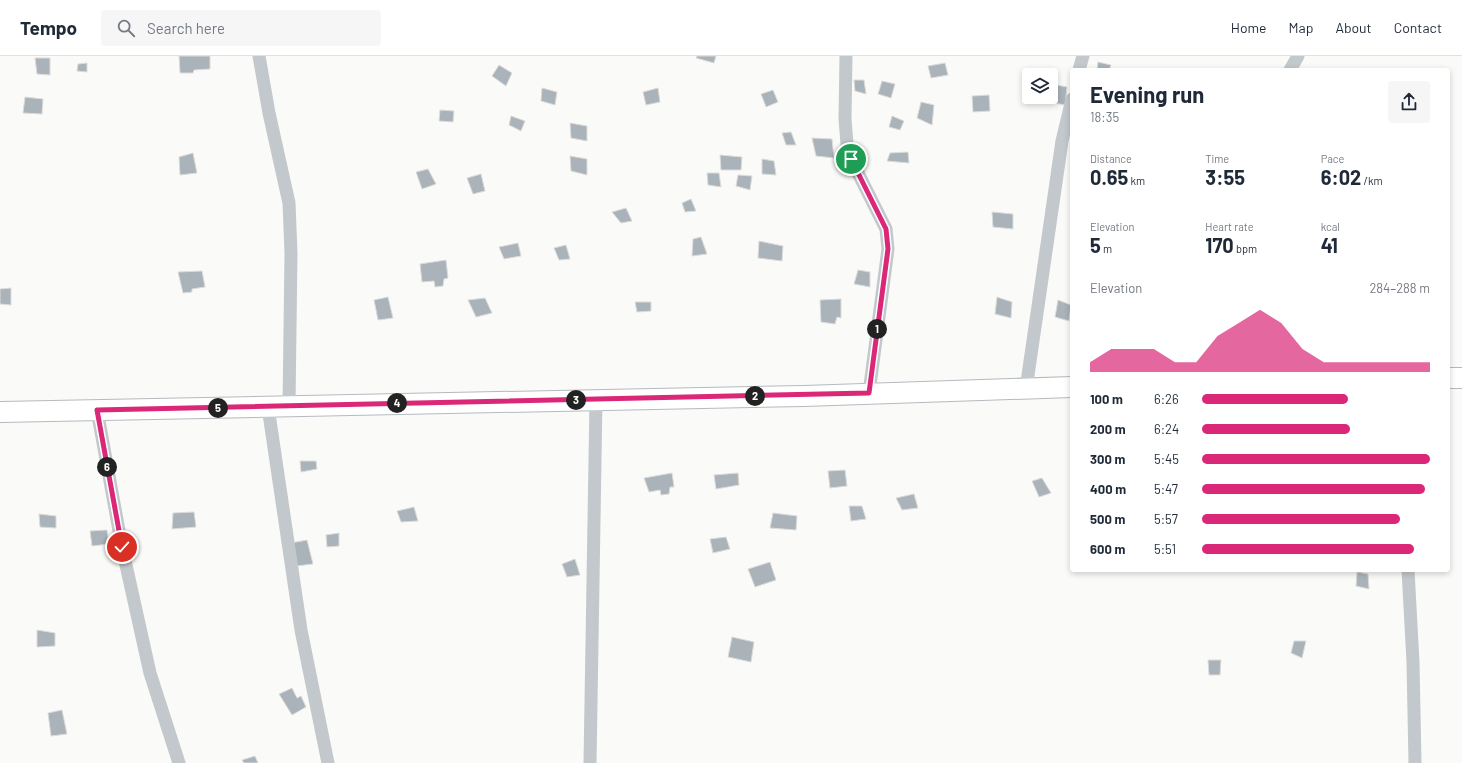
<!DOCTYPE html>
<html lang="en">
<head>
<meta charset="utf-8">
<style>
	:root { --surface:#fff; --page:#f6f6f7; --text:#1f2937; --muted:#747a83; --line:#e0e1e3; --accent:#db2777 }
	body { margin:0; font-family:Barlow,sans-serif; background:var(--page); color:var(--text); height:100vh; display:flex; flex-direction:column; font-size:15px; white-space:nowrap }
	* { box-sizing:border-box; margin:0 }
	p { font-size:13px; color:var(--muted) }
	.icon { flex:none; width:22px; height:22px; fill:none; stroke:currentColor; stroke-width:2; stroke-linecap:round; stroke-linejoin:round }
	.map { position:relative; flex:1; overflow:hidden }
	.panel { position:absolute; left:1070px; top:12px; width:380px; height:504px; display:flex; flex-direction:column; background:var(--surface); border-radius:4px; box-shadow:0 2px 6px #0003 }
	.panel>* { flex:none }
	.fabs { position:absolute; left:1022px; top:12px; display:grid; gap:8px }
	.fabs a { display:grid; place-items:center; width:36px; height:36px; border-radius:4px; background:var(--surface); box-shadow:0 2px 6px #0003; font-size:20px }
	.pin { position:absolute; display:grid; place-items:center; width:34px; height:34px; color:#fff; margin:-17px; border:2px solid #fff; border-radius:50%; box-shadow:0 1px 4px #0007 }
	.km { position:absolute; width:20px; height:20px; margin:-10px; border-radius:50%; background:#222; color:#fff; font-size:11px; line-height:20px; text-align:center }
	.round { display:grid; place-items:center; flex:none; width:42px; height:42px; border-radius:4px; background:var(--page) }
	.headline { display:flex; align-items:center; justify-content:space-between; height:68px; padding:0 20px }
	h1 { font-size:22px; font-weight:700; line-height:30px }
	.figures { display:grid; grid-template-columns:repeat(3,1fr); gap:6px; height:68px; padding:4px 20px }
	.figures div { display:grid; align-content:center }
	.figures b { font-size:20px; font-weight:700 }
	.figures small { font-size:11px; font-weight:400 }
	.figures p { font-size:11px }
	.chart { height:112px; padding:8px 20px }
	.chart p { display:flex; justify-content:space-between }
	.chart svg { width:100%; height:72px; margin-top:4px; fill:var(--accent); opacity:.7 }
	ul { padding:0 20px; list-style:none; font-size:13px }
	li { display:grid; grid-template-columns:64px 48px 1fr; align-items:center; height:30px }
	li i { height:10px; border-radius:5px; background:var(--accent) }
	header { display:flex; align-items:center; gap:24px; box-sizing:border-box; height:56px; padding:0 20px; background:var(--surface); border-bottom:1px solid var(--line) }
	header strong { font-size:19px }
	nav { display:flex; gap:22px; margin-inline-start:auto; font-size:14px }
	.search { width:280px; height:36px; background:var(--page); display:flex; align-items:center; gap:10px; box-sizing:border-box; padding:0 14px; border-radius:4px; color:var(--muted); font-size:15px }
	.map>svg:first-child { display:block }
	.building { fill:#aab3b9; stroke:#dcdcda }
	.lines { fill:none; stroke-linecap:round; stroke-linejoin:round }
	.primary-casing { stroke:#b5babe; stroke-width:22 }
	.street { stroke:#c3c8cc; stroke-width:13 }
	.primary { stroke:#fff; stroke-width:20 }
	.route-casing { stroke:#fff; stroke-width:8 }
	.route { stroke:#db2777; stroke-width:5 }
</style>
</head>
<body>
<header>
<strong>Tempo</strong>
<div class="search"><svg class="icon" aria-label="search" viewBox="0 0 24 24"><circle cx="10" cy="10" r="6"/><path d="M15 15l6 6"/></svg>Search here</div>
<nav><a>Home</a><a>Map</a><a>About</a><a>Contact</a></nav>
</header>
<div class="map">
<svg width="1462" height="707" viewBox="0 0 1462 707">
	<rect width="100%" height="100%" fill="#fafaf8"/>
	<path class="building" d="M179,0H210V13L194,14L193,17H180Z
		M697,0H716L714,7L696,2Z
		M35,2H50V19L37,18Z
		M1098,6L1111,9L1109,14H1097Z
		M87,7V16L77,15L78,8Z
		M945,7L948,19L931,22L928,10Z
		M499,9L512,17L506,30L492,20Z
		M854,24H864L866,38L855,35Z
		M882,25L895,28L891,42L878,38Z
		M1051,28L1067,31L1065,49L1043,45V41H1051Z
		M542,32L557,36L555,49L541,45Z
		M658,32L660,46L646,49L643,36Z
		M773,34L778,46L766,51L761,38Z
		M989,39L990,55L973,56L972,40Z
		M25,41L43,43L42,58L23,57Z
		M921,46L934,49L932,69L917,62Z
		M440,54L454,55L453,66L439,65Z
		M511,60L525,65L521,75L509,69Z
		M892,60L904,65L900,74L889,71Z
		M570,67L587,70V85L571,82Z
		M791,76L796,89H786L782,77Z
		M812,82L832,83L834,102L816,100Z
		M908,96L909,107L887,105L890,97Z
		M193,97L197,117L180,119L179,101Z
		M720,99L742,101L741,114H721Z
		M570,100L587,103V119L571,115Z
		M762,103L774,105L776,119L762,118Z
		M428,113L436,128L422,133L416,116Z
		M707,117H719L721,131L708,129Z
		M481,118L485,135L473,138L467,122Z
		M738,119L752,120L750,134L736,130Z
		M691,143L696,155L685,156L682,147Z
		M626,152L632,165L621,167L612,156Z
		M992,156L1013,158V173L993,171Z
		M701,181L707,198L692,200L693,183Z
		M759,185L783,190L782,205L758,202Z
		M518,187L521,200L504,203L499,191Z
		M566,189L570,203L559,204L554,192Z
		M446,204L448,222L444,223L443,230L435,231L434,225L422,226L420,208Z
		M858,214L870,216V231L854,228Z
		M202,215L205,231L192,233V236L183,237L178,216Z
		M11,232V249L0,248V233Z
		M388,241L393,262L378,264L374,244Z
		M997,241L1012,246L1011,262L995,258Z
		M485,242L492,257L476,261L468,244Z
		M841,243V262L837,261L835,268L821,266L820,244Z
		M1058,244L1071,249L1069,265L1055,261Z
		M651,246V255L637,256L635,246Z
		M300,405H316L317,413L301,416Z
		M845,414L847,430L830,432L828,415Z
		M672,417L674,431H670L669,438L661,439L660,434L649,436L644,422Z
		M738,417L739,429L716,433L714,419Z
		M1042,422L1051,437L1039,441L1032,425Z
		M914,438L918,452L902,454L896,442Z
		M849,450H862L866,463L851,465Z
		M414,451L418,465L401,466L397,455Z
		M194,456L196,471L172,473L173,457Z
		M773,457L797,460L796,474L770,472Z
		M39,458L56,460V472L40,471Z
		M107,474L109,488L92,490L90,475Z
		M339,477V490L327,491L326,479Z
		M726,481L730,493L713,497L710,483Z
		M307,484L313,508L296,510L291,487Z
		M575,503L580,519L567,521L562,508Z
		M770,506L776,524L755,531L748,513Z
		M1357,516L1368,518L1369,533L1356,530Z
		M37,574L55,577V590L37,591Z
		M732,581L754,586L751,606L728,601Z
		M1294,585H1306L1302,602L1291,597Z
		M1208,604H1221L1220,619H1209Z
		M292,632L297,642L301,640L306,651L292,659L279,638Z
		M62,654L67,678L51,680L48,657Z
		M255,700L258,707H244L242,704Z"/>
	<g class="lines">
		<defs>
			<path id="primary" d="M1448,322H1462
				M0,356L804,340L1072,331"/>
		</defs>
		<use href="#primary" class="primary-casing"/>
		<path class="street" d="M259,0L269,57L289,147L291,197L289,349
			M846,0L845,63L847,88L851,103L886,173L888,193L869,337
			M1079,14L1083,0
			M1290,14L1298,0
			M1026,333L1062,85L1072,43
			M268,351L301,574L328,707
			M97,354L122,491L150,617L179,707
			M1408,514L1413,606L1415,707
			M590,707L596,343"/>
		<use href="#primary" class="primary"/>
	</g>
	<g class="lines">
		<defs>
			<path id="route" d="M122,491L97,354L869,337L888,193L886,173L851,103"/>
		</defs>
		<use href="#route" class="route-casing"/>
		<use href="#route" class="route"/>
	</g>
</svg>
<div class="fabs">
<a><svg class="icon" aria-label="layers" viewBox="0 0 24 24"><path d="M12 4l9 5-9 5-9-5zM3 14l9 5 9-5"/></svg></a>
</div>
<div class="pin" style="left:851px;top:103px;background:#1e9e55"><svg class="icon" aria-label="arrive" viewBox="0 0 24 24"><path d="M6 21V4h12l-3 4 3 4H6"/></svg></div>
<div class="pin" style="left:122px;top:491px;background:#d93025"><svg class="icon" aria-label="check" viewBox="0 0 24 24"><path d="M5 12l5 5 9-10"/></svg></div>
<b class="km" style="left:877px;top:273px">1</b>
<b class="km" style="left:755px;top:340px">2</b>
<b class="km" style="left:576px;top:344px">3</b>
<b class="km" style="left:397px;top:347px">4</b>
<b class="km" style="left:218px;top:352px">5</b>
<b class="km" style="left:107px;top:411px">6</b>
<section class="panel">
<div class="headline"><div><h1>Evening run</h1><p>18:35</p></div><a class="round"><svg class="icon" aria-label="share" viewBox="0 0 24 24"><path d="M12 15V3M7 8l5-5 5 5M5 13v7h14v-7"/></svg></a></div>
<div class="figures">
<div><p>Distance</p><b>0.65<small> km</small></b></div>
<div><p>Time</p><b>3:55</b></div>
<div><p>Pace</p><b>6:02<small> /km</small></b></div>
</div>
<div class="figures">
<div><p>Elevation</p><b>5<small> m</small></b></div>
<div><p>Heart rate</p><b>170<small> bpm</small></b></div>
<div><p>kcal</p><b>41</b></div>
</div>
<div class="chart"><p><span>Elevation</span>284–288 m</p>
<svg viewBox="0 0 160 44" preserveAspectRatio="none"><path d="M0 44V38L10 30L20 30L30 30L40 38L50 38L60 22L70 14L80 6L90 14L100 30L110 38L120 38L130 38L140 38L150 38L160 38V44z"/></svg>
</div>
<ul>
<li><b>100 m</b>6:26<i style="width:64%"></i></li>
<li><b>200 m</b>6:24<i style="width:65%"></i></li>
<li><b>300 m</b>5:45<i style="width:100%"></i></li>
<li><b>400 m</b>5:47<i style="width:98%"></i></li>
<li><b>500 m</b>5:57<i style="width:87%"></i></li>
<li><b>600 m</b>5:51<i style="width:93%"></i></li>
</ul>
</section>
</div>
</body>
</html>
